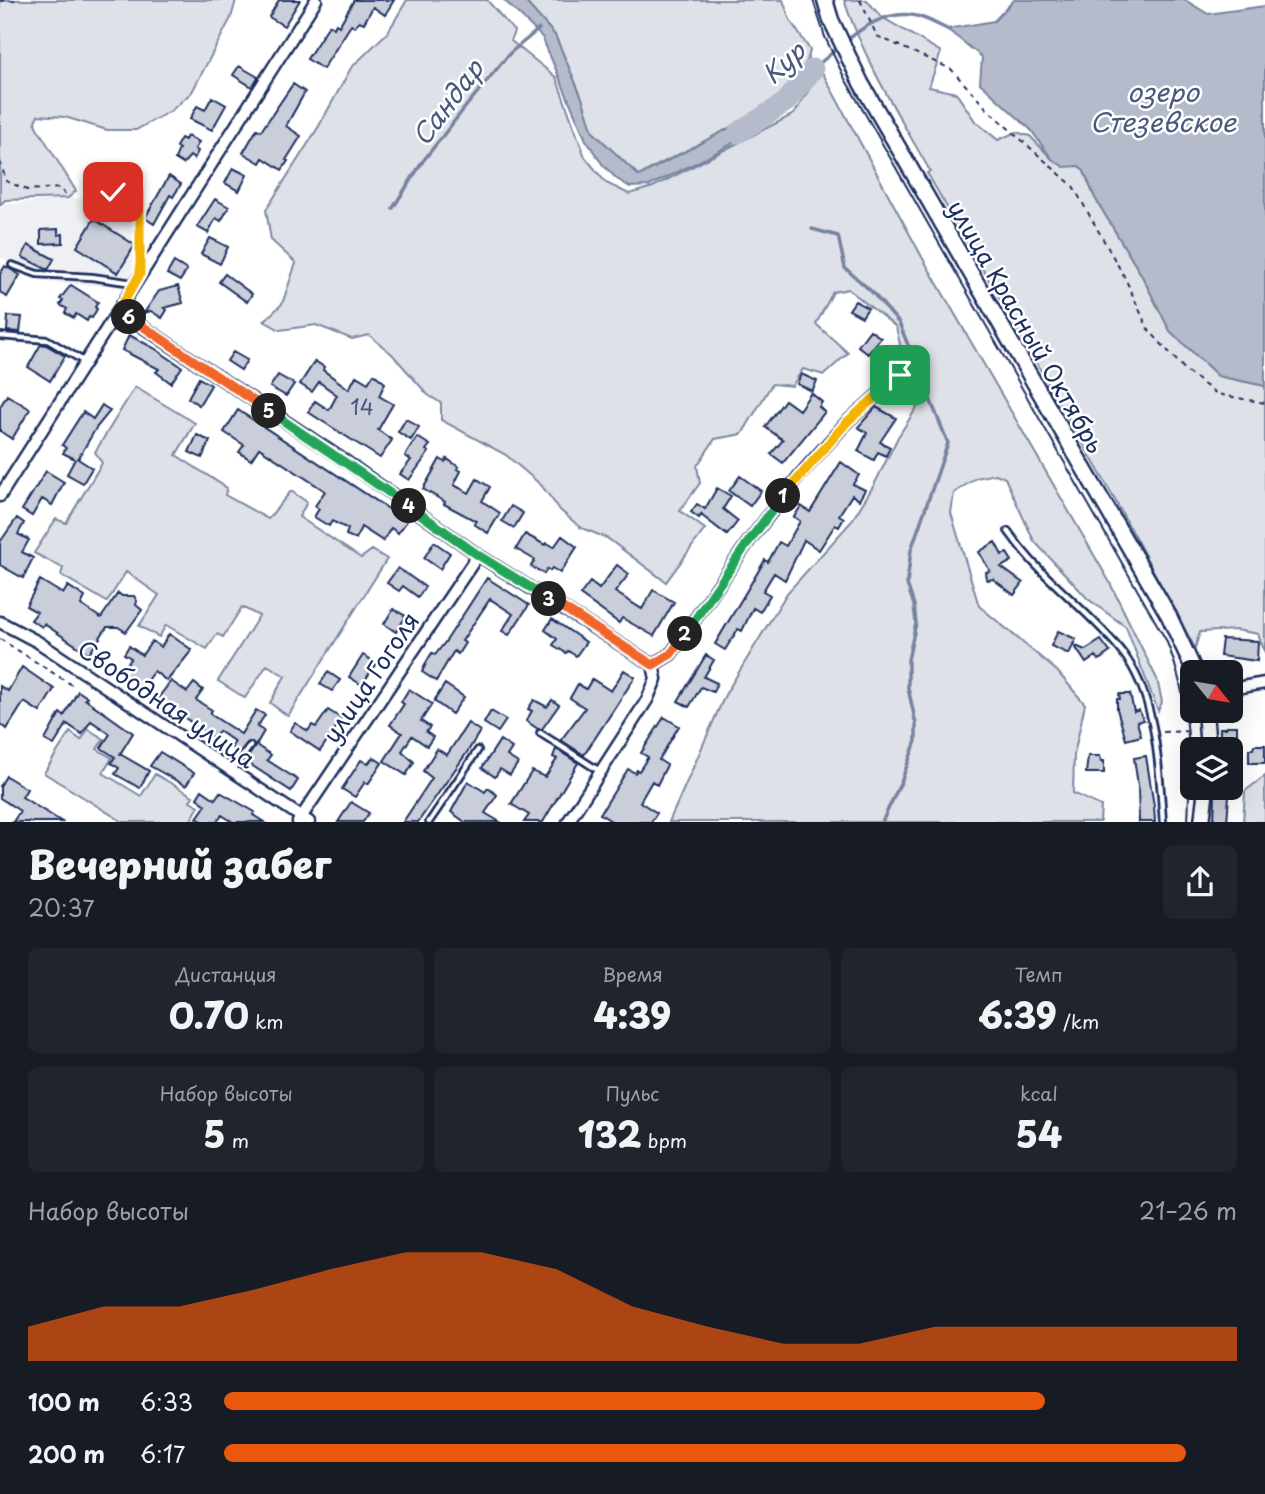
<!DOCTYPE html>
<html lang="ru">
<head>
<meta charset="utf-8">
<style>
	:root { --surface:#171b24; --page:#20242c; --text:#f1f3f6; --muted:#9ea1a6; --accent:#ea580c }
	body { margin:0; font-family:"Playpen Sans",sans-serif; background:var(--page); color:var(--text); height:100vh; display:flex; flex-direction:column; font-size:26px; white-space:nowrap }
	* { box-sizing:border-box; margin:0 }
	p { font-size:23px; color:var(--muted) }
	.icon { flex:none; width:38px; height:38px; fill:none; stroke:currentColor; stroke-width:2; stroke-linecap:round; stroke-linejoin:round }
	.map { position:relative; height:822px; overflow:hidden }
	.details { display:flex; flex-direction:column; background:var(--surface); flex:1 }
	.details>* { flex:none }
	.needle { width:46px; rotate:120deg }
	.fabs { position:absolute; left:1180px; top:660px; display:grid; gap:14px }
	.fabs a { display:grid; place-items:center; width:63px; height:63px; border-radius:10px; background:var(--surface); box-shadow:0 7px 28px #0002; font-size:35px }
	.pin { position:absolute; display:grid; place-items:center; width:60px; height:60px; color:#fff; margin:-30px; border-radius:14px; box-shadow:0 4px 10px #0006 }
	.km { position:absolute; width:35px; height:35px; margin:-18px; border-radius:50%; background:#222; color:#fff; font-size:19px; line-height:35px; text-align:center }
	.round { display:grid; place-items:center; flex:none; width:74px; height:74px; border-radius:10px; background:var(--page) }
	.summary { display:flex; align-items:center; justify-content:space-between; height:119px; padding:0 28px }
	h1 { font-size:38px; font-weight:800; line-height:52px }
	.figures { display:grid; grid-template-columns:repeat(3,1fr); gap:10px; height:119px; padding:7px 28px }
	.figures div { display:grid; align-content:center; border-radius:10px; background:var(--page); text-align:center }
	.figures b { font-size:35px; font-weight:800 }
	.figures small { font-size:19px; font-weight:400 }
	.figures p { font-size:19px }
	.chart { height:196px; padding:14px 28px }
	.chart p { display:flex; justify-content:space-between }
	.chart svg { width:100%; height:126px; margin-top:7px; fill:var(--accent); opacity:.7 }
	ul { padding:0 28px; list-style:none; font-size:23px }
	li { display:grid; grid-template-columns:112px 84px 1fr; align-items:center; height:52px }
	li i { height:18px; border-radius:9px; background:var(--accent) }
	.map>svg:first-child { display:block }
	.built { fill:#eff0f4 }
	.green { fill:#dee1e7; stroke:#7c88a2; stroke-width:2 }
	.water { fill:#b5bbca; stroke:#77839f; stroke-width:2 }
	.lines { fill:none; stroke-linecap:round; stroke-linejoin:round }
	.stream { stroke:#77839f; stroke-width:3.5 }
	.river { stroke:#b5bbca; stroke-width:21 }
	.building { fill:#caceda; stroke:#1b2f5e; stroke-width:2 }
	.lane-casing { stroke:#1b2f5e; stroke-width:10 }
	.street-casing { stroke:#1b2f5e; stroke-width:15 }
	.secondary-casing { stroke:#1b2f5e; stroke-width:19 }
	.path { stroke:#1b2f5e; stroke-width:2; stroke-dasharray:5 5; stroke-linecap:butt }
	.lane { stroke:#fff; stroke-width:4.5 }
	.street { stroke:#fff; stroke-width:10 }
	.secondary { stroke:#fff; stroke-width:14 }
	.tram { stroke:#1b2f5e; stroke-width:2 }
	.split-1-casing { stroke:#fff; stroke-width:14 }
	.split-2-casing { stroke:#fff; stroke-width:14 }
	.split-3-casing { stroke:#fff; stroke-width:14 }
	.split-4-casing { stroke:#fff; stroke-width:14 }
	.split-5-casing { stroke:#fff; stroke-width:14 }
	.split-6-casing { stroke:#fff; stroke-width:14 }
	.split-7-casing { stroke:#fff; stroke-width:14 }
	.split-1 { stroke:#f5b400; stroke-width:9 }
	.split-2 { stroke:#22a559; stroke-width:9 }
	.split-3 { stroke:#f0652b; stroke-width:9 }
	.split-4 { stroke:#22a559; stroke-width:9 }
	.split-5 { stroke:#22a559; stroke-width:9 }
	.split-6 { stroke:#f0652b; stroke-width:9 }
	.split-7 { stroke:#f5b400; stroke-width:9 }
	.labels { text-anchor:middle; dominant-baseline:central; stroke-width:5; stroke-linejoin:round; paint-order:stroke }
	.number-label { font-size:21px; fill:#47577d }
	.street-label { font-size:24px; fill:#1b2f5e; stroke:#fff }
	.water-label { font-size:26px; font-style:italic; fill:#49597e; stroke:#fff }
</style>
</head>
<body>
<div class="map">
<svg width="1265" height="822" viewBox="0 0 1265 822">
	<rect width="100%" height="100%" fill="#fff"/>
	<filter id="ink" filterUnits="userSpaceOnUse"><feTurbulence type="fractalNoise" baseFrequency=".0143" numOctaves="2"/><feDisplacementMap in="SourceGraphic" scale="14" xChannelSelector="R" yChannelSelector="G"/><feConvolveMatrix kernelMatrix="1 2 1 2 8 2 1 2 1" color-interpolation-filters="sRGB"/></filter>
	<g filter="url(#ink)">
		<path class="built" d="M68,198L135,201V271L124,287L45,282L0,257V209L4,205Z"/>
		<path class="green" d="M0,0H236L231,18L192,92L172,110L136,130H107L65,117L38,115L35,121L36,126L76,191L68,198L5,200L0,205Z
			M407,0H487L514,31L511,41L556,77L585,157L606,183L629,194L653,187L794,114L821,70L922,257L1109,581L1157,679L1162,702L1158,711L1126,627L1088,599L1034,541L1005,478L996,474L976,478L954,493L951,513L979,606L1057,671L1085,704L1074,755L1073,793L1101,806L1100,822H669L725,695L787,593L851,522L874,485L898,437L919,404L909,383L896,327L848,289L833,292L816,324L848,353L824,375L803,369L792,386L772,384L742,434L715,439L697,466L700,483L680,511L705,529L666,582L607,538L581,528L560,510L541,485L506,455L441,420V403L428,395L392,354L369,335L352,339L316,325L280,330L264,321L282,304L296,263L271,240L266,210L319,126L351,68L388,32Z
			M524,0H783L790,20L810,50C807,68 793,88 778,99C740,129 682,149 639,176L593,132L582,98L555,35Z
			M844,0H867L880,16L941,52L929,87L956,93L975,121L998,140L1016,132L1030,136L1052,159L1079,166L1084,171L1095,198L1142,276L1170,331L1218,376L1265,386V653L1258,634L1236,630L1200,632L1195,648L1109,489L930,178L927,173L930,171C899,116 864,60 844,0Z
			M135,387L195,423L176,455L227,488L225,495L268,519L291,491L307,502L299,517L361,558L372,550L387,559L288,716L270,703L285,676L267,665L245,698L218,681L259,616L242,607L223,637L217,634L207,649L166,625L159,637L139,626L159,595L126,572L107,602L61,575L63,568L34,553L56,519L66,523L102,463L95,452Z
			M88,729L104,739L97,749L112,758L103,773L141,796L155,774L193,796L190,801L199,806L191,820L193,822H123L44,773L70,732L81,740Z
			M1265,776V822H1243L1245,791Z"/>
		<path class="water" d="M504,0H524L555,35L582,98L593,132L639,176L761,111L765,125L704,159L649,186L630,187L617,179L603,165L586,140L542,37Z
			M1014,0H1185L1208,14L1265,6V386L1218,376L1170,331L1142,276L1095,198L1084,171L1079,166L1064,167L1052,159L1031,130L980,83L982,57L947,29L994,21Z"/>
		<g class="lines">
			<path class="stream" d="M845,42C866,24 894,7 923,18C932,21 940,26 949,30
				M813,69L839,47
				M393,208L423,161L467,105L510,53L539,29
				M812,229L838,236L845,268L872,292L899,323L948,443L911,550L907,584L914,605L916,623L908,660V688L916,724V741L901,782L882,822"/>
			<path class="river" d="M738,133L786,102L813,69"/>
		</g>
		<path class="building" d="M279,0H300L284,26L269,17Z
			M354,0H394L385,15L373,7L364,23L359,21L355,27L351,25L323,69L307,59L329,25L334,28L336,24L339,26Z
			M239,66L258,77L252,87L233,75Z
			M293,84L305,92L286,126L301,136L286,160L288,161L282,170L263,158L260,163L243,153L257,129L261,131Z
			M212,97L226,105L212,130L190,119L197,106L205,110Z
			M187,136L199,142L195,149L198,151L194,159L190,156L183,164L175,159L179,149L176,147L181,138L185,140Z
			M117,167L118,180L126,179V188H111V184L107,185V180L97,181L96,168Z
			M233,168L247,175L239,191L225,183Z
			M169,176L181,184L173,197L170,195L154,224L145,218Z
			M215,199L229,207L221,221L216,218L208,233L197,227Z
			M94,219L135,245L118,273L77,247Z
			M58,229V235L63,234V243L41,244V230Z
			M210,238L228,247L220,264L201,254Z
			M28,245L54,259L48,270L22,257Z
			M174,262L187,270L180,281L167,274Z
			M5,266L20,275L7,297L0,292V274Z
			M225,274L252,294L247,302L219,282Z
			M71,285L98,302L95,307L97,309L92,318L89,317L87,321L76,314L74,318L65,313L67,309L60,305L63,300L60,299Z
			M178,286L183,303L164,308L167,310L162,318L151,311L144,313L159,291Z
			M855,301L868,308L862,317L849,310Z
			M8,316L22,317L20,332L7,331Z
			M870,330L881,338L868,354L858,346Z
			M129,335L154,348L182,367L171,383L156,372L159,369L122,350Z
			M41,344L46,345L65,356L50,381L28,367Z
			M233,352L247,360L241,370L227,361Z
			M315,361L324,367L323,370L349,389L356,376L368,383L374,374L385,383L379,396L393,404L378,430L392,440L380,458L308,412L315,401L329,410L337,395L319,382L312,392L300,384Z
			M801,374L817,381L812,391L797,384Z
			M278,375L294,384L286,396L270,387Z
			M199,378L211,385L199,405L188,398Z
			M811,393L822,402L819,407L825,412L783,463L771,454L783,440L765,427L785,400L799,410Z
			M7,395L30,409L12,439L0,431V407Z
			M102,405L110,411L96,428L78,459L92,468L83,483L67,474L75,459L63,453L66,448L62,445L83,412L93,419Z
			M876,407L896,418L880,442L890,447L886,456L878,452L874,460L858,451L867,433L858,427Z
			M238,410L407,521L398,533L391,528L383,541L361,527L356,539L346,535L348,529L332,521L329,526L314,517L319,509L315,506L325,491L259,448L251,460L239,452L244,445L224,432Z
			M406,419L419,427L411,440L398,432Z
			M197,435L210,441L202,458L189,452Z
			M417,437L430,445L426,450L429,452L409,480L400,474L411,460L405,456Z
			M440,459L445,462L447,459L459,467L457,469L461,471L454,485L469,493L477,479L490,487L482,501L500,513L488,533L474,524L476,521L444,504L445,502L423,489Z
			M841,462L859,475L853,484L865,490L859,500L852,495L839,515L844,518L839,527L835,525L819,550L804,540L785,580L774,573L763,591L770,595L760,612L753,608L742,631L738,629L725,650L715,644L765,560L768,562L779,542L786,546L800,521L794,517L801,506L810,512Z
			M46,471L64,482L52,505L42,499L32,516L22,510Z
			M740,476L761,491L750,506L729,491Z
			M717,488L731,496L723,509L738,521L727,535L701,515L702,513L699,518L691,512L697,504L705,509Z
			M511,506L523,513L514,528L502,521Z
			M17,518L24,523L18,534L29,540L22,552L33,558L23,578L0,565V542Z
			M525,534L545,545L547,543L554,547L562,536L577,547L560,573L552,568L550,571L547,569L544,574L531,566L535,560L516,549Z
			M434,542L450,553L440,569L424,558Z
			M995,542L1002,555L1007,553L1012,561L1001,567L1023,583L1014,595L993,579L987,580L986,572L990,571L979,552Z
			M617,565L629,574L615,592L642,609L653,590L674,602L654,636L622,618L619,623L580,595L590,582L599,589Z
			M398,568L425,587L418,597L403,586L399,591L387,583Z
			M487,578L529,605L509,635L502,631L513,614L490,599L462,641L465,643L458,654L454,651L436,681L422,672L427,661L432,653L435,655L446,641Z
			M40,580L63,594L68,586L85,597L81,605L101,618L118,593L122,596H134L137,601L136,605L142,610L126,632L118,627H107L89,654L44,624L42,627L31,620L37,612L26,606Z
			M393,609L406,616L396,632L384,624Z
			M552,619L586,642L576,656L568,651L566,653L553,645L557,639L545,630Z
			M1058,631L1076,639L1069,654L1051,646Z
			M169,634L192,650L167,681L154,671L141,688L121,672L131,658L124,654L129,646L142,655L152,641L161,647Z
			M1222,639L1258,641L1257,661L1220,656Z
			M1101,640L1110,652L1099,660L1096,656L1086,663L1074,645L1085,650Z
			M363,655L376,663L362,685L349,677Z
			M706,655L714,660L704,677L717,683L713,692L701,687L689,707L678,701Z
			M22,667L54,689L40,712L24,702L7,729L0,724V686L8,691Z
			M624,670L635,677L584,755L561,740L585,708L570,698L578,684L586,689L592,679L611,691Z
			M328,672L340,680L332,691L320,684Z
			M171,681L187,692L194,683L203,690L196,700L212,710L210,714L241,734L256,710L265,715L257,727L264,731L256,745L271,755L267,760L298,780L291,791L248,763L250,760L247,758L255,747L252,742L247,743L239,753L231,747L235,742L219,731L214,739L158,698Z
			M445,684L464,697L452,714L434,701Z
			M409,689L432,704L421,721L430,727L426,732L433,737L427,746L412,736L402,751L414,762L406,775L384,761L402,733L390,725L404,704L401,702Z
			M78,691L87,697L85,699L133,733L120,754L149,771L140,788L115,774L119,768L111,763L115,757L101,748L110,734L91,721L82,734L67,724L54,745L45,740L60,713L64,716Z
			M1119,694H1130L1134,712L1139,710L1143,720L1137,722L1141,736L1126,740L1117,709V699H1120Z
			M534,700L547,707L552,700L559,705L542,729H538L526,721L532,711L528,709Z
			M328,710L342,719L320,751L290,731L295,723L308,731L312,725L316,727Z
			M491,711L506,720L498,732L484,723Z
			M664,717L679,726L659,760L667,765L657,785L652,781L640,802L657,813L651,822H613L600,814L628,769L635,773L637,770L639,771L648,757L641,753Z
			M468,723L480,731L468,751L418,822H403L432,778L423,771L437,749L447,755Z
			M1226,726H1237V736H1232V744H1220V728H1226Z
			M500,740L512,748L507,756L518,763L510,775L500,769L495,777L482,768Z
			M1254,745H1265V763H1249V749H1253Z
			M556,749L578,763L543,822H524L529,815L511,804L532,771L545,777L557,759L553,757Z
			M160,752L194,773L186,786L150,766Z
			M1088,756H1100L1101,761H1104V773H1086Z
			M1146,756L1154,806L1155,822H1139L1138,785L1134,758Z
			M373,757L382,763L368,784L365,782L355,797L342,789L361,760L368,764Z
			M6,776L27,789L22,797L62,822H13L20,811L0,798V786Z
			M468,781L485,792L488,788L497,795L485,813L500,822H465L451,812Z
			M202,790L215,799L220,792L255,812L253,815L264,822H233L222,815L217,822H204L197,818L206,805L197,798Z
			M1215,794L1229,795L1227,822H1214Z
			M351,802L369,813L363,822H338Z"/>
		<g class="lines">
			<defs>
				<path id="lane" d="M113,192L140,193V270
					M12,265L37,274L92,277L133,283
					M0,336L48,340L85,362
					M1008,531C1015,541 1023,551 1031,560C1060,592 1095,618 1122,652C1157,696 1159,768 1163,822
					M540,733L601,772
					M232,771L250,746
					M429,822L478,750"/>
				<path id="street" d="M119,311L348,463L478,555L653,665
					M0,496L316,0
					M0,622L38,642L309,822
					M1230,689L1265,683
					M298,822L478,555
					M568,822L647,700L656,679L653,665L671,654L749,541L799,476L847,422L900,375L912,355"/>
				<path id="secondary" d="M825,0L831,20L861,83L1169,616L1195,672
					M1205,710L1208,749
					M1202,822L1206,788"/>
			</defs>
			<use href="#lane" class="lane-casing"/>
			<use href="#street" class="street-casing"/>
			<use href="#secondary" class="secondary-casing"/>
			<path class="path" d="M860,0L877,36L951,69L988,110L1073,186L1125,278L1148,329L1187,372L1217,394L1265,403
				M0,1L17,0
				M0,161L6,181L27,190L60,188L68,198
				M0,639L72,685
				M1163,732L1192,731"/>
			<use href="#lane" class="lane"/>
			<use href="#street" class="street"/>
			<use href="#secondary" class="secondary"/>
			<path class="tram" d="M813,0L825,37L844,77L1166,640C1191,700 1191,759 1188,822"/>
		</g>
	</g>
	<g class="lines" filter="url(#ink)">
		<defs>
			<path id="split-1" d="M783,496L847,422L900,375"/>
			<path id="split-2" d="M685,634L749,541L783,496"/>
			<path id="split-3" d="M549,599L653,665L671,654L685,634"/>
			<path id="split-4" d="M409,506L478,555L549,599"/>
			<path id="split-5" d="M269,411L409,506"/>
			<path id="split-6" d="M129,317L269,411"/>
			<path id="split-7" d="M113,192L140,193V274L119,310L129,317"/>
		</defs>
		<use href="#split-1" class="split-1-casing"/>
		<use href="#split-2" class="split-2-casing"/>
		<use href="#split-3" class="split-3-casing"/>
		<use href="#split-4" class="split-4-casing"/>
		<use href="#split-5" class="split-5-casing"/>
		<use href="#split-6" class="split-6-casing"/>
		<use href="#split-7" class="split-7-casing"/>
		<use href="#split-1" class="split-1"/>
		<use href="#split-2" class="split-2"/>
		<use href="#split-3" class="split-3"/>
		<use href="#split-4" class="split-4"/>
		<use href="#split-5" class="split-5"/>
		<use href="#split-6" class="split-6"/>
		<use href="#split-7" class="split-7"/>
	</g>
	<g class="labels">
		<g class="number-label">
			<text x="362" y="406">14</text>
		</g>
		<g class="street-label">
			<text transform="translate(1027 326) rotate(60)">улица Красный Октябрь</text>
			<text transform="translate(370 677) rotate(-56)">улица Гоголя</text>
			<text transform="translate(167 703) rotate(34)">Свободная улица</text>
		</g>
		<g class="water-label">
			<text transform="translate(783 62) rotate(-43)">Кур</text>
			<text x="1163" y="91">озеро<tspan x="1163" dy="30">Стезевское</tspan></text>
			<text transform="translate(447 102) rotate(-53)">Сандар</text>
		</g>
	</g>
</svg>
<div class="fabs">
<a><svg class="needle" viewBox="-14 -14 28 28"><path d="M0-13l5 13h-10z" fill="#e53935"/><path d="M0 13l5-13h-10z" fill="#9ea1a6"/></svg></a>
<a><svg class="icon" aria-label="layers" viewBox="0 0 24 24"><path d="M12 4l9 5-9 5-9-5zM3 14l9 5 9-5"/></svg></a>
</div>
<div class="pin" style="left:900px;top:375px;background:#1e9e55"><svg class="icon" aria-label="arrive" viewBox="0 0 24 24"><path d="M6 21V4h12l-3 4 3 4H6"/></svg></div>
<div class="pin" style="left:113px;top:192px;background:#d93025"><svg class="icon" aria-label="check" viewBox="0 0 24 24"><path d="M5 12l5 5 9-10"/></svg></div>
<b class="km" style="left:783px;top:496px">1</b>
<b class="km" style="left:685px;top:634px">2</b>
<b class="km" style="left:549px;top:599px">3</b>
<b class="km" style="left:409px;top:506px">4</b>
<b class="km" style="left:269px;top:411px">5</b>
<b class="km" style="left:129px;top:317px">6</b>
</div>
<section class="details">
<div class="summary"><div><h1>Вечерний забег</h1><p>20:37</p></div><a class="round"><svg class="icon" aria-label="share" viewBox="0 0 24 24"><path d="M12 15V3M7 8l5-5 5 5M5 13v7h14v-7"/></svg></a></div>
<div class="figures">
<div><p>Дистанция</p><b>0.70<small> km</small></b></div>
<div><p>Время</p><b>4:39</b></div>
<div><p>Темп</p><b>6:39<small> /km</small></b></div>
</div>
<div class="figures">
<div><p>Набор высоты</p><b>5<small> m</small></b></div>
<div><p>Пульс</p><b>132<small> bpm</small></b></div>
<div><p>kcal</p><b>54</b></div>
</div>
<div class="chart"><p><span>Набор высоты</span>21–26 m</p>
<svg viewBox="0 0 160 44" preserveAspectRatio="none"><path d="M0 44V32L10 25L20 25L30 19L40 12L50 6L60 6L70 12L80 25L90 32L100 38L110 38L120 32L130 32L140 32L150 32L160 32V44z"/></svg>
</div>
<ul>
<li><b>100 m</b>6:33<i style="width:81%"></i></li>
<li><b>200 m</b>6:17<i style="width:95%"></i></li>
</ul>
</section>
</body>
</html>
